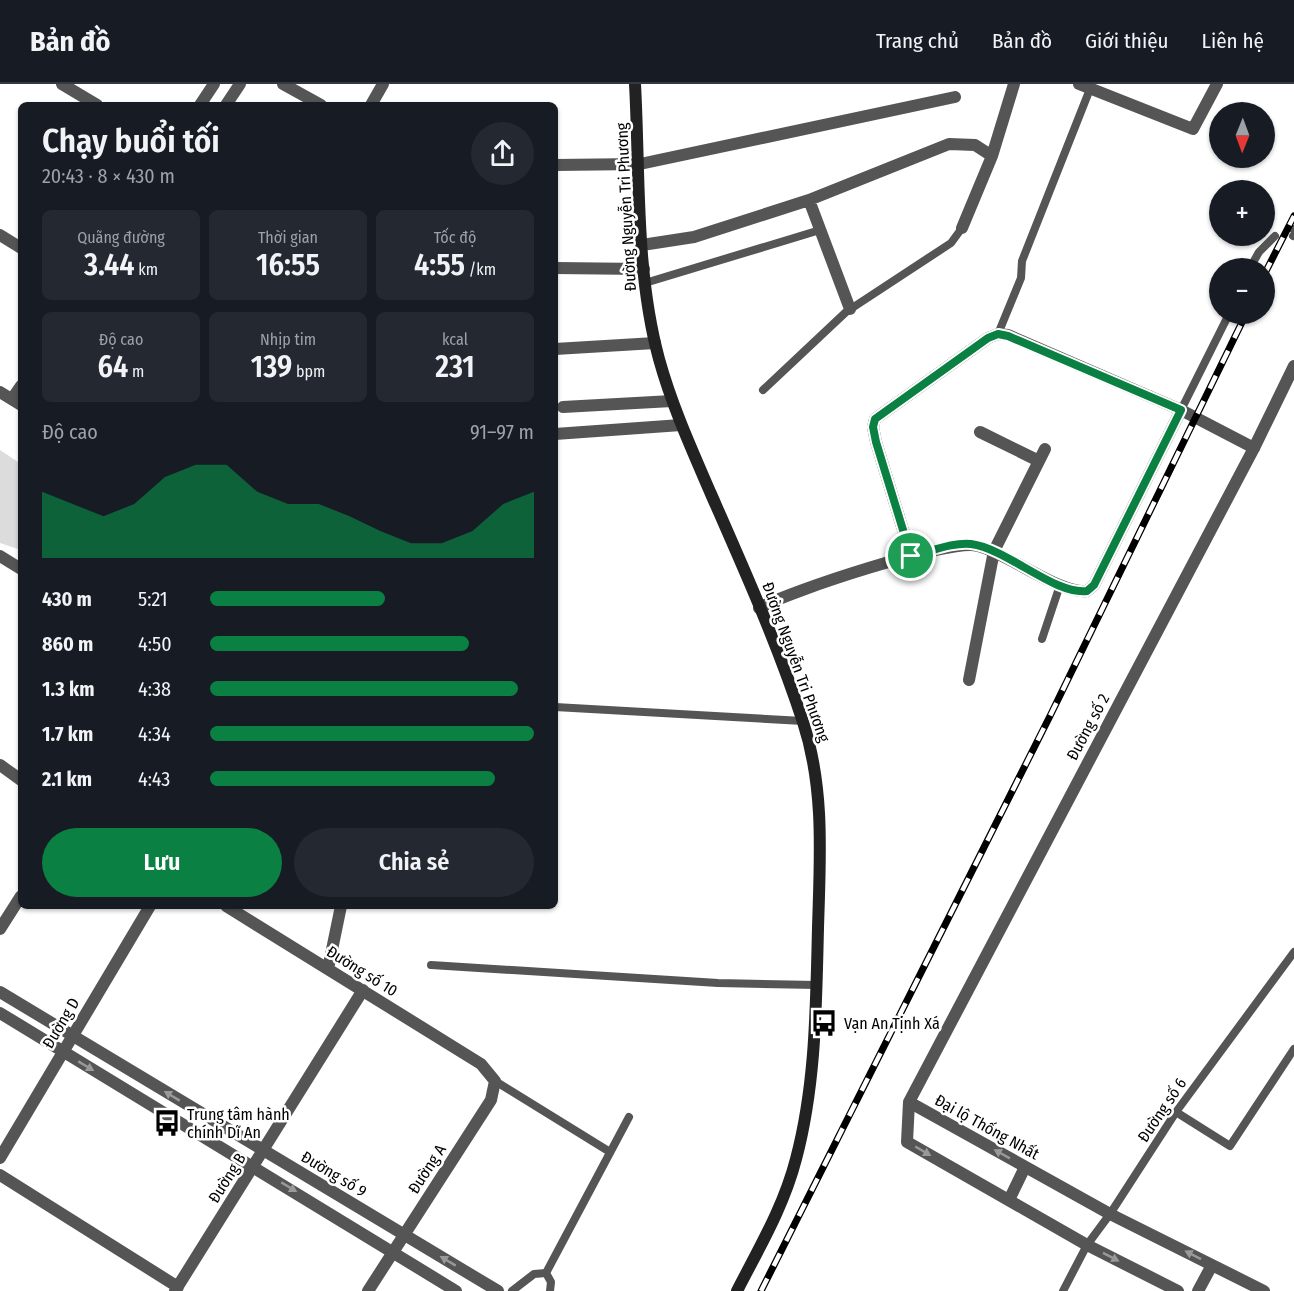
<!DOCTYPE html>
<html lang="vi">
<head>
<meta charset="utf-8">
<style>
	:root { --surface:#171b24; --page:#242831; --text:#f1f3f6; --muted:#9ea1a6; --line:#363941; --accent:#0b8043 }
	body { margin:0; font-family:"Fira Sans Condensed",sans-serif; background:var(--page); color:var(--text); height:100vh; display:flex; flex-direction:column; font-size:22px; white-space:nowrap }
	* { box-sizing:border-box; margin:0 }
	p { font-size:20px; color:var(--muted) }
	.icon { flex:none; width:33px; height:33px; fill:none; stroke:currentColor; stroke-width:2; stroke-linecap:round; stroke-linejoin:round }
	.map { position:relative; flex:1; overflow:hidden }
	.details { position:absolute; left:18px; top:18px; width:540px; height:807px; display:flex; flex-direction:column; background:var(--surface); border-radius:9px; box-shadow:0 2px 4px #0004 }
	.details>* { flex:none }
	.needle { width:39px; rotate:181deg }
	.tools { position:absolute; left:1209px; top:18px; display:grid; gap:12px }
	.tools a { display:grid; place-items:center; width:66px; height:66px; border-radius:50%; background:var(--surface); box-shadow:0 2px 4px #0004; font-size:30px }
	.pin { position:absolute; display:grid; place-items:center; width:51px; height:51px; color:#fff; margin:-26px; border:3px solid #fff; border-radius:50%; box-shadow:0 2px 6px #0007 }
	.round { display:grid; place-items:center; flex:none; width:63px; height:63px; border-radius:32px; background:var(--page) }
	.headline { display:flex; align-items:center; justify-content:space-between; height:102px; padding:0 24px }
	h1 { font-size:33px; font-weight:600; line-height:45px }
	.stats { display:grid; grid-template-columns:repeat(3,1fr); gap:9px; height:102px; padding:6px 24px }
	.stats div { display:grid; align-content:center; border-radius:9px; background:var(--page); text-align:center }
	.stats b { font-size:30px; font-weight:600 }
	.stats small { font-size:16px; font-weight:400 }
	.stats p { font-size:16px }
	.chart { height:168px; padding:12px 24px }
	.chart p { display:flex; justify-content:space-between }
	.chart svg { width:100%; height:108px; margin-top:6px; fill:var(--accent); opacity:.7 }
	.action { display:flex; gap:12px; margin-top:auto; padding:12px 24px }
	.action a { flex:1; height:69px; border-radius:36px; background:var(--accent); color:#fff; font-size:24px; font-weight:600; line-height:69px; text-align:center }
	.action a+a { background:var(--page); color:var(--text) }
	ul { padding:0 24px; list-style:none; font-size:20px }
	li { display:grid; grid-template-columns:96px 72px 1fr; align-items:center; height:45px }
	li i { height:15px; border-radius:8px; background:var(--accent) }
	header { display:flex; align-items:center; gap:36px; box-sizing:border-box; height:84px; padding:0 30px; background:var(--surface); border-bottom:2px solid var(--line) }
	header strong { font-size:28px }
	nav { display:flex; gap:33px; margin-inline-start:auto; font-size:21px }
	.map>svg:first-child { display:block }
	.green { fill:#dcdcdc }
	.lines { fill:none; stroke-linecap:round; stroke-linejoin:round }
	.service { stroke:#555; stroke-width:8 }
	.minor { stroke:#555; stroke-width:12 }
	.tertiary { stroke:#555; stroke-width:12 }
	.secondary { stroke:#222; stroke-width:12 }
	.rail-casing { stroke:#000; stroke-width:7 }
	.rail { stroke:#fff; stroke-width:4.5; stroke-dasharray:14; stroke-linecap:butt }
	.oneway { fill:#999 }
	.route-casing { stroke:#fff; stroke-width:12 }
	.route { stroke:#0b8043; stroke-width:8 }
	.labels { text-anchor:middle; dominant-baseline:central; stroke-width:5; stroke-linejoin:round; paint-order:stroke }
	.street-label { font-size:16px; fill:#000; stroke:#fff }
	.poi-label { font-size:16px; fill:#000; stroke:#fff; text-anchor:start }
</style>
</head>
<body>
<header>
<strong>Bản đồ</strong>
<nav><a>Trang chủ</a><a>Bản đồ</a><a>Giới thiệu</a><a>Liên hệ</a></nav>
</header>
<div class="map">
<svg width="1294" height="1207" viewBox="0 0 1294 1207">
	<rect width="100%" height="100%" fill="#fff"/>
	<path class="green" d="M0,366L21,380V466L0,459Z"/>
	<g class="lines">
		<path class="service" d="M1293,145H1294
			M1293,152L1294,151
			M1250,184L1259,168L1275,152
			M645,199L820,146
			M998,250L1021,194L1022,177L1090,5
			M763,306L846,228L951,159L962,144
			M1181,326L1229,230
			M1042,555L1060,501
			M555,623L803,637
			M431,881L718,899L817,901
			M495,997L610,1068
			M1176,1028L1230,1062L1294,965
			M546,1189L629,1033
			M546,1189L551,1198L550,1207
			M512,1207L534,1190L546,1189
			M1063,1207L1087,1161L1110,1130L1176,1028L1294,868"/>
		<path class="minor" d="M62,0L97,21
			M283,0L321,21
			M1079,0L1193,45L1217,0
			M200,21L214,0
			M226,21L240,0
			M371,21L383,0
			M555,81L640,80L955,13
			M809,116L850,225
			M962,144L992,72L1014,0
			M0,151L21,164
			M642,161L694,153L809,116L949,60L975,61L992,72
			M555,184L644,185
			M555,265L655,259
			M0,308L21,321
			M12,315L21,302
			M563,323L672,317
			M980,348L1039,377
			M555,350L681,341
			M0,472L21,485
			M911,472L876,358L873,343L875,335L988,254L998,250L1008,251L1181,326L1254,364
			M759,524C790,507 950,454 978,462C1009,470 1059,510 1087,507L1094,501L1181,326
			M969,596L994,467L1045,365
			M0,681L21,696
			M226,822L481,980L495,997L491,1016L368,1207
			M0,845L21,812
			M328,885L341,822
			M0,908L498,1207
			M0,929L456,1207
			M0,1074L150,822
			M0,1091L178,1203
			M175,1207L363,906"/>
		<path class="tertiary" d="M909,1018L1110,1130L1264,1207
			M1009,1116L1025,1083
			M1178,1207L1087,1161L907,1058L909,1018L1254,364L1294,282
			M1198,1207L1212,1181"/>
		<path class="secondary" d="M635,0C640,91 635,187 659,275C672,322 692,366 711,410C744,485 778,561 803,638C825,705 820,774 818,844C816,921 816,1000 796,1075C784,1122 759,1164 737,1207"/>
		<defs>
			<path id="rail" d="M1264,191L1294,132
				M761,1207L1050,632L1246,230"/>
		</defs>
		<use href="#rail" class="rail-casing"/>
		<use href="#rail" class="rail"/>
	</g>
	<defs><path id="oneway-solid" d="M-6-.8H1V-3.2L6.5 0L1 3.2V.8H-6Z" transform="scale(1.5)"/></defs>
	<g class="oneway">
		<use href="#oneway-solid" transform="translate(86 982) rotate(31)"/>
		<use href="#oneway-solid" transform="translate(172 1012) rotate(-149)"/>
		<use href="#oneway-solid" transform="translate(923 1067) rotate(30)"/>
		<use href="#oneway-solid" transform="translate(1002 1070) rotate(-151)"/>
		<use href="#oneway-solid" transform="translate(289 1103) rotate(31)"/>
		<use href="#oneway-solid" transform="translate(1193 1171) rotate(-153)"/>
		<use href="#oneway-solid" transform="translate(1111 1173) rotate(27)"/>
		<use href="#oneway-solid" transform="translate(448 1177) rotate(-149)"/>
	</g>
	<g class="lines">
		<defs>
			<path id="route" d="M998,250L1008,252L1181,326L1094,501L1087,507C1054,511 1008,465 971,460C952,458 930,468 911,472L876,358L873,343L875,335L988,254Z"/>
		</defs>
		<use href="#route" class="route-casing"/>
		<use href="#route" class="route"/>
	</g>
	<defs>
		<symbol id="bus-bare" viewBox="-9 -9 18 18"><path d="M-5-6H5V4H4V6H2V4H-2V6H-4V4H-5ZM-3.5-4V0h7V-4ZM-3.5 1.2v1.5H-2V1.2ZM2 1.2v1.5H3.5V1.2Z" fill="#000" stroke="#fff" stroke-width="2.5" paint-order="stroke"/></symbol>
	</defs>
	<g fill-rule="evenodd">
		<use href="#bus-bare" x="805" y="920" width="38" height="38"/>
		<use href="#bus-bare" x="148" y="1020" width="38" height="38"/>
	</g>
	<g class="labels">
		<g class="street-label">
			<text transform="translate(626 123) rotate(-93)">Đường Nguyễn Tri Phương</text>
			<text transform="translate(796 578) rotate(70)">Đường Nguyễn Tri Phương</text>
			<text transform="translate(1088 643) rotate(-62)">Đường số 2</text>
			<text transform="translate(362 887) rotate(32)">Đường số 10</text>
			<text transform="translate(61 939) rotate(-59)">Đường D</text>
			<text transform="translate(1162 1026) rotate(-56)">Đường số 6</text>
			<text transform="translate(987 1043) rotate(29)">Đại lộ Thống Nhất</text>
			<text transform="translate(427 1085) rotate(-57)">Đường A</text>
			<text transform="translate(334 1090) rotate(31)">Đường số 9</text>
			<text transform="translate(227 1094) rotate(-58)">Đường B</text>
		</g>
		<g class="poi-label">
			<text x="844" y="939">Vạn An Tịnh Xá</text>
			<text x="187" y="1030">Trung tâm hành<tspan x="187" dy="18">chính Dĩ An</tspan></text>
		</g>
	</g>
</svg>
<div class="tools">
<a><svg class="needle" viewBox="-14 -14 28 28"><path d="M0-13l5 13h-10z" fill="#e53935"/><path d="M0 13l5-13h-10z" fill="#9ea1a6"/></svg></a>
<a>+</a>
<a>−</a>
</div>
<div class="pin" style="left:911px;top:472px;background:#1e9e55"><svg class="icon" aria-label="arrive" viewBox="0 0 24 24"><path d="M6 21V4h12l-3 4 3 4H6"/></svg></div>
<section class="details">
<div class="headline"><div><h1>Chạy buổi tối</h1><p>20:43 · 8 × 430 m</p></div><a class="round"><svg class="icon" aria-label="share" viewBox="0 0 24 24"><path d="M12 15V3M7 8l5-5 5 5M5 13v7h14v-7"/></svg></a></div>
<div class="stats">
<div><p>Quãng đường</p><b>3.44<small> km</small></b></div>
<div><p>Thời gian</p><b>16:55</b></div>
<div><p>Tốc độ</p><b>4:55<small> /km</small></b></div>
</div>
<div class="stats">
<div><p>Độ cao</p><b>64<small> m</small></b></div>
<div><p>Nhịp tim</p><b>139<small> bpm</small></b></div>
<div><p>kcal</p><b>231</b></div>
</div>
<div class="chart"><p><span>Độ cao</span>91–97 m</p>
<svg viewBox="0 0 160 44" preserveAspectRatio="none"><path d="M0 44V17L10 22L20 27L30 22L40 11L50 6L60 6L70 17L80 22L90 22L100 27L110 33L120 38L130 38L140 33L150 22L160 17V44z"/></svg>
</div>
<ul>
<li><b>430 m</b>5:21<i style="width:54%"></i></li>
<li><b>860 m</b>4:50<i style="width:80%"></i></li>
<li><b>1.3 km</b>4:38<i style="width:95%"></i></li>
<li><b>1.7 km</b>4:34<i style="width:100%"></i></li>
<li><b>2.1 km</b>4:43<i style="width:88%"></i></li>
</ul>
<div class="action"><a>Lưu</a><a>Chia sẻ</a></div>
</section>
</div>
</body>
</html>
